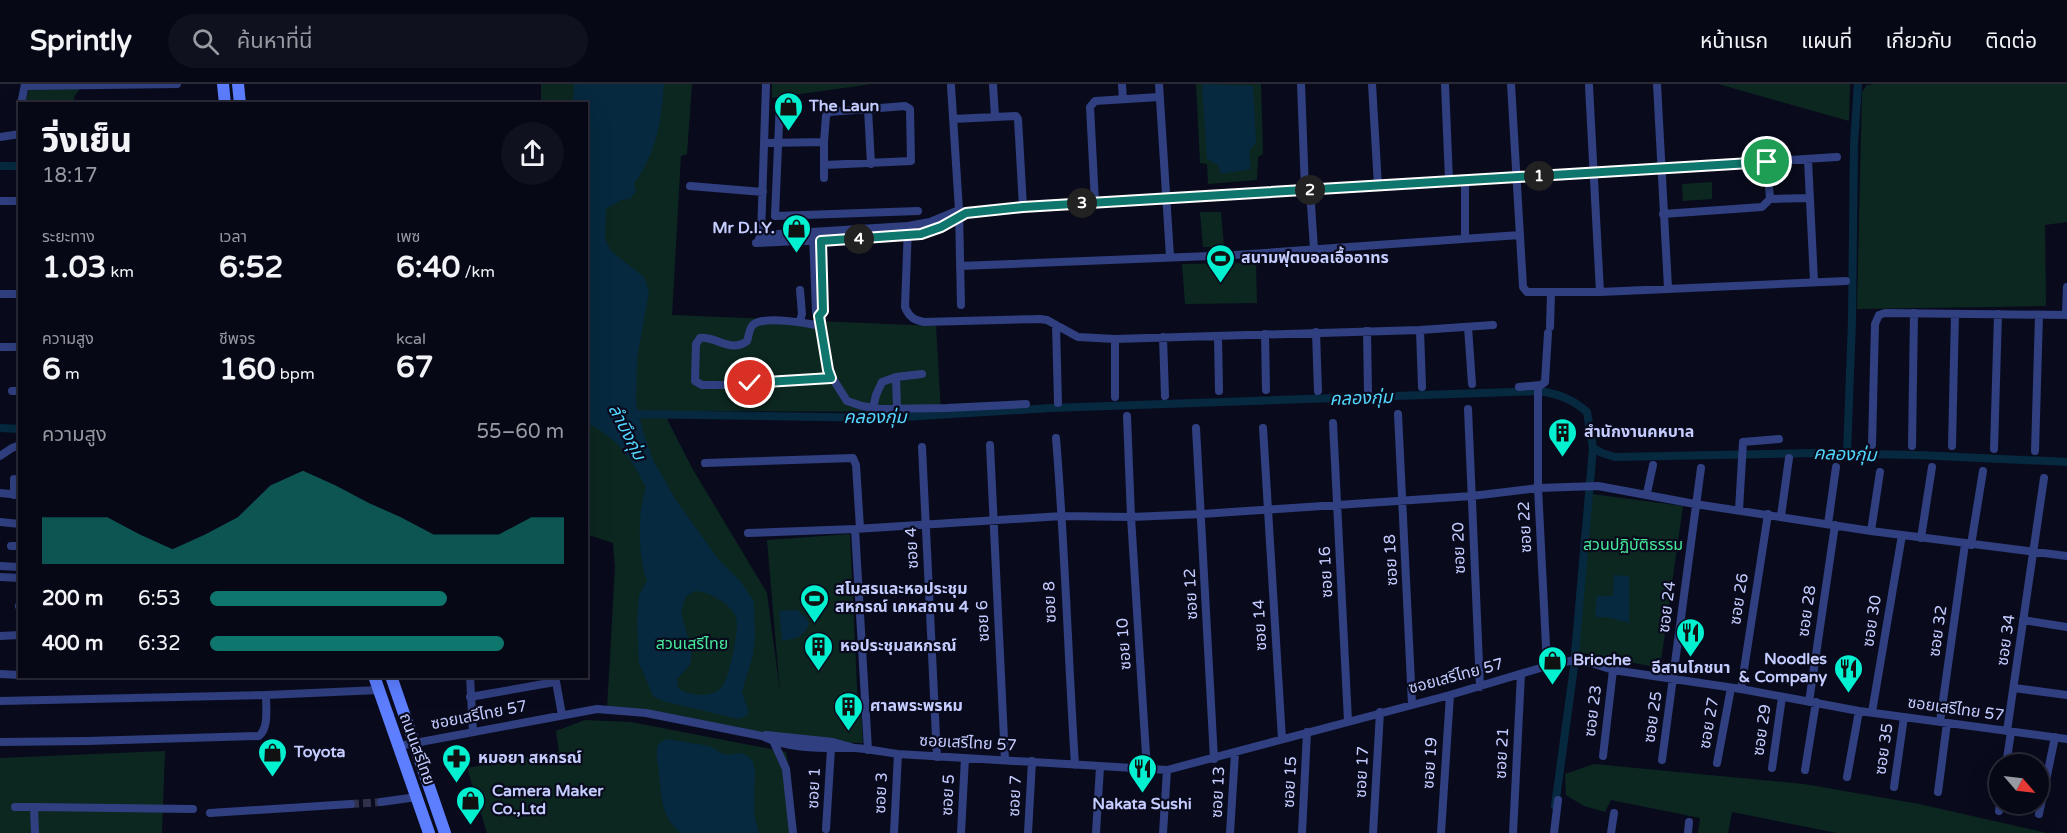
<!DOCTYPE html>
<html lang="th">
<head>
<meta charset="utf-8">
<style>
	:root { --surface:#070816; --page:#10111f; --text:#f1f3f6; --muted:#989aa1; --line:#282935; --accent:#0f766e }
	body { margin:0; font-family:"Varela Round","Noto Sans Thai",sans-serif; background:var(--page); color:var(--text); height:100vh; display:flex; flex-direction:column; font-size:22px; white-space:nowrap }
	* { box-sizing:border-box; margin:0 }
	p { font-size:20px; color:var(--muted) }
	.icon { flex:none; width:33px; height:33px; fill:none; stroke:currentColor; stroke-width:2; stroke-linecap:round; stroke-linejoin:round }
	.map { position:relative; flex:1; overflow:hidden }
	.panel { position:absolute; left:18px; top:18px; width:570px; height:576px; display:flex; flex-direction:column; background:var(--surface); border-radius:0px; box-shadow:0 6px 24px #0002,0 0 0 2px var(--line) }
	.panel>* { flex:none }
	.needle { width:39px; rotate:118deg }
	.buttons { position:absolute; left:1989px; top:670px; display:grid; gap:12px }
	.buttons a { display:grid; place-items:center; width:60px; height:60px; border-radius:50%; background:var(--surface); box-shadow:0 6px 24px #0002,0 0 0 2px var(--line); font-size:30px }
	.pin { position:absolute; display:grid; place-items:center; width:51px; height:51px; color:#fff; margin:-26px; border:3px solid #fff; border-radius:50%; box-shadow:0 2px 6px #0007 }
	.km { position:absolute; width:30px; height:30px; margin:-15px; border-radius:50%; background:#222; color:#fff; font-size:16px; line-height:30px; text-align:center }
	.round { display:grid; place-items:center; flex:none; width:63px; height:63px; border-radius:32px; background:var(--page) }
	.summary { display:flex; align-items:center; justify-content:space-between; height:102px; padding:0 24px }
	h1 { font-size:33px; font-weight:800; line-height:45px }
	.figures { display:grid; grid-template-columns:repeat(3,1fr); gap:9px; height:102px; padding:6px 24px }
	.figures div { display:grid; align-content:center }
	.figures b { font-size:30px; font-weight:800 }
	.figures small { font-size:16px; font-weight:400 }
	.figures p { font-size:16px }
	.chart { height:168px; padding:12px 24px }
	.chart p { display:flex; justify-content:space-between }
	.chart svg { width:100%; height:108px; margin-top:6px; fill:var(--accent); opacity:.7 }
	ul { padding:0 24px; list-style:none; font-size:20px }
	li { display:grid; grid-template-columns:96px 72px 1fr; align-items:center; height:45px }
	li i { height:15px; border-radius:8px; background:var(--accent) }
	header { display:flex; align-items:center; gap:36px; box-sizing:border-box; height:84px; padding:0 30px; background:var(--surface); border-bottom:2px solid var(--line) }
	header strong { font-size:28px }
	nav { display:flex; gap:33px; margin-inline-start:auto; font-size:21px }
	.search { width:420px; height:54px; background:var(--page); display:flex; align-items:center; gap:15px; box-sizing:border-box; padding:0 21px; border-radius:33px; color:var(--muted); font-size:22px }
	.map>svg:first-child { display:block }
	.green { fill:#0c2720 }
	.water { fill:#06293f; fill-rule:evenodd }
	.lines { fill:none; stroke-linecap:round; stroke-linejoin:round }
	.canal { stroke:#06293f; stroke-width:8 }
	.minor-tunnel { stroke:#2f324a; stroke-width:8; stroke-dasharray:8 4; stroke-linecap:butt }
	.minor { stroke:#303f80; stroke-width:8 }
	.secondary { stroke:#5c7eff; stroke-width:12 }
	.route-casing { stroke:#fff; stroke-width:12 }
	.route { stroke:#0f766e; stroke-width:8 }
	.labels { text-anchor:middle; dominant-baseline:central; stroke-width:4.5; stroke-linejoin:round; paint-order:stroke }
	.poi-label { font-size:16px; font-weight:bold; fill:#c5ccff; stroke:#090b1d; text-anchor:start }
	.street-label { font-size:16px; fill:#c5ccff; stroke:#090b1d }
	.park-label { font-size:16px; fill:#47e99b; stroke:#090b1d }
	.water-label { font-size:18px; font-style:italic; fill:#53d8ff; stroke:#090b1d }
</style>
</head>
<body>
<header>
<strong>Sprintly</strong>
<div class="search"><svg class="icon" aria-label="search" viewBox="0 0 24 24"><circle cx="10" cy="10" r="6"/><path d="M15 15l6 6"/></svg>ค้นหาที่นี่</div>
<nav><a>หน้าแรก</a><a>แผนที่</a><a>เกี่ยวกับ</a><a>ติดต่อ</a></nav>
</header>
<div class="map">
<svg width="2067" height="749" viewBox="0 0 2067 749">
	<rect width="100%" height="100%" fill="#090b1d"/>
	<path class="green" d="M541,0H692L687,70L681,72L672,231L936,242L941,328L668,327V337L692,384L767,509L780,608L767,456L850,450L858,625H861L863,659L813,658L607,626L615,483L613,459L586,450V20H541Z
		M772,0H872L772,14Z
		M1196,0H1261L1263,70L1258,73L1257,96L1208,100L1207,80L1200,79Z
		M1718,0H1850L1849,37Z
		M1874,0H2067V138L2045,141L2046,222L1857,225L1862,8L1867,1Z
		M30,3H81L74,13L75,19L24,20Z
		M1712,98V115L1683,117L1682,100Z
		M1200,128H1221L1224,163H1203Z
		M1256,179L1257,219L1185,220L1182,180Z
		M1592,410L1683,422L1661,577L1655,583L1577,568Z
		M585,636L631,638L786,668L790,690L796,749H487L467,684L559,668L556,647Z
		M165,667L162,749H0V674Z
		M1594,680L1804,700L1919,720L2047,749H1837L1732,728L1728,749H1698L1700,734L1611,716L1605,728L1584,722L1566,711L1565,690Z"/>
	<path class="water" d="M574,0H664C661,39 657,67 634,100L636,107L630,115L621,116L606,125L605,155L611,167L644,193L649,207L637,275L636,320L644,350L654,378L676,416L718,475L741,498L754,518L755,552L753,571L742,608L749,628L746,632L738,635L663,617L653,612L639,579L637,537L639,511L647,497C638,472 637,429 646,404C632,374 617,354 587,339L586,20L573,19ZM695,507C709,507 731,520 736,533C740,543 729,597 721,604C712,614 687,612 678,604L677,595L690,581L692,568L681,529L686,512Z
		M1202,0L1253,2L1256,59L1249,67L1251,85L1221,90L1218,81L1207,75Z
		M1614,491L1629,492V539L1607,533H1595L1597,512H1613Z
		M797,526L806,533L809,539C806,553 794,555 782,557L779,527Z
		M666,655L709,662L725,671L741,669L749,673L753,678L755,686L754,730L759,749H681C661,733 661,711 659,688C658,678 655,671 658,660Z"/>
	<g class="lines">
		<path class="canal" d="M0,82H20
			M630,330L887,334L1051,324L1539,307C1559,310 1572,315 1587,328L1593,364L1602,369L1615,373L1814,369L1917,371L2067,378
			M0,344L20,345
			M1847,370L1852,236L1854,60L1858,0
			M1575,570L1593,364
			M1555,722L1574,583"/>
		<path class="minor-tunnel" d="M351,720L381,718"/>
		<path class="minor" d="M1122,0L1123,15
			M1159,0L1170,172
			M1301,0L1305,106
			M1372,0L1378,102
			M1445,0L1449,96
			M1511,0L1523,203L1527,208H1600L1846,197
			M1657,0L1668,204
			M993,1L995,33
			M25,2L177,0
			M951,2L959,126L961,221
			M1589,2L1600,208
			M780,16L775,132L918,127
			M21,20L25,0
			M868,25L871,80
			M953,35L1016,32L1018,35L1023,123
			M0,53L20,50
			M765,59L824,58L826,32L829,28L905,22L910,25L911,77L824,81
			M1808,76L1814,197
			M824,94V58
			M690,102L763,108
			M1310,106L1314,165
			M1770,115L1810,114
			M0,117H20
			M1095,118L1090,23L1095,17L1159,13
			M1663,130L1762,123L1770,115L1767,78
			M908,142L905,223C909,233 914,236 924,238L1040,235L1047,236L1078,253L1115,255L1420,246L1493,241
			M813,149L816,228L819,232L828,287L847,317L862,322L880,325L947,324L1026,320
			M761,151L908,142L930,138L959,126L966,129L1058,120L1310,106L1837,73
			M759,155L761,151L766,0
			M1465,155V96
			M756,159L907,152L931,147L961,133
			M960,182L1235,171L1520,151
			M800,206L802,230L800,237
			M0,210H20
			M2066,231L2067,203
			M819,232L823,227L821,153
			M1056,241L1058,319
			M1468,243L1472,300
			M1550,243L1551,209
			M1420,246L1422,303
			M1367,247L1368,308
			M1316,248L1318,307
			M1265,250L1266,306
			M1218,252L1219,307
			M1163,253L1165,312
			M1115,255V313
			M0,263H20
			M750,299L831,294
			M731,301H702L695,297L696,260L700,254C715,251 730,270 747,257C749,252 749,243 754,240C766,232 807,239 821,242
			M1538,302V404L1547,582
			M1519,303L1541,301L1545,298L1548,249
			M12,307H20
			M873,324L876,311L882,298L896,293
			M897,324L896,293L922,290
			M1468,325L1480,603
			M1398,330L1412,620
			M1127,332L1131,433L1147,686
			M1333,339L1348,637
			M1196,344L1214,675
			M1263,344L1282,655
			M1056,354C1065,463 1068,572 1075,681
			M990,361L1005,676
			M1872,361L1875,240L1879,231L1885,229L2067,231
			M1912,362L1914,229
			M1952,362L1955,230
			M922,363L937,673
			M1994,365L1998,230
			M2035,367L2039,231
			M0,372L12,364L20,361
			M705,379L853,374L856,381L860,444
			M0,409L20,411
			M1647,409L1653,381
			M14,411V395
			M1739,426L1743,358L1779,355
			M1781,432L1789,374
			M0,438L20,440
			M1828,440L1836,383
			M855,445L868,666
			M1871,447L1880,388
			M748,449L855,445L1062,432L1131,433L1202,430L1472,412L1538,404L1598,402L1695,420L1871,447L2067,472
			M1921,454L1932,383
			M1971,461L1983,387
			M11,462H20
			M0,482L20,483
			M0,493L20,494
			M19,522L20,519
			M2023,536L2067,543
			M0,552L20,551
			M0,590L20,591
			M69,592H96
			M470,592L473,648
			M555,592L562,631
			M2014,604L2067,611
			M1741,605L1768,430
			M470,613L555,598
			M0,617L266,611L379,606
			M1809,618L1835,441
			M1872,628L1902,451
			M1940,638L1965,460
			M2007,647L2044,394
			M766,651L833,658L851,663
			M772,654L786,685L793,749
			M0,658L87,657L259,652C269,644 266,623 266,611
			M399,662L597,625L646,629L762,652C791,666 824,664 855,664C869,665 884,668 898,670L1167,686L1450,611L1547,582L1579,575L1613,586L1741,605L1859,627L2067,655
			M1603,672L1613,586
			M1662,676L1701,384
			M1717,679L1731,604
			M2006,681L2011,648
			M1772,684L1782,613
			M1805,686L1816,618
			M1847,693L1859,627
			M1894,703L1904,633
			M1938,708L1947,639
			M381,718L417,713
			M15,723H34
			M1999,727L2000,720
			M210,729L351,720
			M2039,730L2055,653
			M826,745L831,665
			M35,749L34,723L193,725
			M894,749L898,670
			M961,749L965,674
			M1028,749L1032,677
			M1096,749L1100,683
			M1163,749L1167,686
			M1230,749L1235,669
			M1302,749L1307,648
			M1373,749L1380,628
			M1441,749L1450,611
			M1513,749L1521,590
			M1554,749L1558,716
			M1611,749L1614,729
			M1688,749L1689,738"/>
		<path class="secondary" d="M223,0L225,20
			M238,0L240,20
			M374,592L429,749
			M391,592L445,749"/>
	</g>
	<g class="lines">
		<defs>
			<path id="route" d="M750,299L831,294L828,286L819,232L823,227L821,157L921,150L941,143L966,129L1023,123L1767,78"/>
		</defs>
		<use href="#route" class="route-casing"/>
		<use href="#route" class="route"/>
	</g>
	<defs>
		<symbol id="shop-pin" viewBox="-11 -11 22 30"><path d="M0 17L-7.5 6A9.5 9.5 0 1 1 7.5 6Z" fill="#00f0d0" stroke="#090b1d"/><path d="M-5-2.5h2.3a2.7 3.5 0 0 1 5.4 0H5L5.5 6h-11ZM-1.5-2.5h3a1.5 2.3 0 0 0-3 0Z" fill="#111"/></symbol>
		<symbol id="stadium-pin" viewBox="-11 -11 22 30"><path d="M0 17L-7.5 6A9.5 9.5 0 1 1 7.5 6Z" fill="#00f0d0" stroke="#090b1d"/><path d="M0-5a6.5 5 0 1 0 0 10a6.5 5 0 1 0 0-10ZM-3.5-1.8h7v3.6h-7Z" fill="#111"/></symbol>
		<symbol id="building-pin" viewBox="-11 -11 22 30"><path d="M0 17L-7.5 6A9.5 9.5 0 1 1 7.5 6Z" fill="#00f0d0" stroke="#090b1d"/><path d="M-4-6H4V6H1V3H-1V6H-4ZM-2.5-4.3h1.7v1.8h-1.7ZM.8-4.3h1.7v1.8H.8ZM-2.5-1h1.7V.8h-1.7ZM.8-1h1.7V.8H.8Z" fill="#111"/></symbol>
		<symbol id="restaurant-pin" viewBox="-11 -11 22 30"><path d="M0 17L-7.5 6A9.5 9.5 0 1 1 7.5 6Z" fill="#00f0d0" stroke="#090b1d"/><path d="M-5-6h1v4h1v-4h1v4h1v-4h1v5L-1.5 .5V6h-2V.5L-5-1ZM5-6V6H3V1.5H1.5Q1.5-4 5-6Z" fill="#111"/></symbol>
		<symbol id="pharmacy-pin" viewBox="-11 -11 22 30"><path d="M0 17L-7.5 6A9.5 9.5 0 1 1 7.5 6Z" fill="#00f0d0" stroke="#090b1d"/><path d="M-2-6h4v4h4v4h-4v4h-4v-4h-4v-4h4Z" fill="#111"/></symbol>
	</defs>
	<g fill-rule="evenodd">
		<use href="#shop-pin" x="772" y="6" width="33" height="45"/>
		<use href="#shop-pin" x="780" y="128" width="33" height="45"/>
		<use href="#stadium-pin" x="1204" y="158" width="33" height="45"/>
		<use href="#building-pin" x="1546" y="332" width="33" height="45"/>
		<use href="#stadium-pin" x="798" y="498" width="33" height="45"/>
		<use href="#restaurant-pin" x="1674" y="532" width="33" height="45"/>
		<use href="#building-pin" x="802" y="546" width="33" height="45"/>
		<use href="#shop-pin" x="1536" y="560" width="33" height="45"/>
		<use href="#restaurant-pin" x="1832" y="568" width="33" height="45"/>
		<use href="#building-pin" x="832" y="606" width="33" height="45"/>
		<use href="#shop-pin" x="256" y="652" width="33" height="45"/>
		<use href="#pharmacy-pin" x="440" y="658" width="33" height="45"/>
		<use href="#restaurant-pin" x="1126" y="668" width="33" height="45"/>
		<use href="#shop-pin" x="454" y="700" width="33" height="45"/>
	</g>
	<g class="labels">
		<g class="poi-label">
			<text x="809" y="22">The Laun</text>
			<text x="775" y="144" text-anchor="end">Mr D.I.Y.</text>
			<text x="1241" y="174">สนามฟุตบอลเอื้ออาทร</text>
			<text x="1584" y="348">สำนักงานคหบาล</text>
			<text x="835" y="505">สโมสรและหอประชุม<tspan x="835" dy="18">สหกรณ์ เคหสถาน 4</tspan></text>
			<text x="840" y="562">หอประชุมสหกรณ์</text>
			<text x="1827" y="575" text-anchor="end">Noodles<tspan x="1827" dy="18">&amp; Company</tspan></text>
			<text x="1573" y="576">Brioche</text>
			<text x="1691" y="584" text-anchor="middle">อีสานโภชนา</text>
			<text x="870" y="622">ศาลพระพรหม</text>
			<text x="294" y="668">Toyota</text>
			<text x="478" y="674">หมอยา สหกรณ์</text>
			<text x="492" y="707">Camera Maker<tspan x="492" dy="18">Co.,Ltd</tspan></text>
			<text x="1142" y="720" text-anchor="middle">Nakata Sushi</text>
		</g>
		<g class="street-label">
			<text transform="translate(1525 443) rotate(-93)">ซอย 22</text>
			<text transform="translate(912 464) rotate(-93)">ซอย 4</text>
			<text transform="translate(1459 464) rotate(-92)">ซอย 20</text>
			<text transform="translate(1391 476) rotate(-93)">ซอย 18</text>
			<text transform="translate(1326 488) rotate(-93)">ซอย 16</text>
			<text transform="translate(1191 510) rotate(-93)">ซอย 12</text>
			<text transform="translate(1739 515) rotate(-81)">ซอย 26</text>
			<text transform="translate(1050 518) rotate(-92)">ซอย 8</text>
			<text transform="translate(1667 523) rotate(-83)">ซอย 24</text>
			<text transform="translate(1807 527) rotate(-82)">ซอย 28</text>
			<text transform="translate(983 537) rotate(-93)">ซอย 6</text>
			<text transform="translate(1872 537) rotate(-81)">ซอย 30</text>
			<text transform="translate(1260 541) rotate(-93)">ซอย 14</text>
			<text transform="translate(1938 547) rotate(-82)">ซอย 32</text>
			<text transform="translate(2006 556) rotate(-82)">ซอย 34</text>
			<text transform="translate(1124 560) rotate(-94)">ซอย 10</text>
			<text transform="translate(1456 592) rotate(-15)">ซอยเสรีไทย 57</text>
			<text transform="translate(1956 625) rotate(8)">ซอยเสรีไทย 57</text>
			<text transform="translate(1593 627) rotate(-83)">ซอย 23</text>
			<text transform="translate(479 631) rotate(-11)">ซอยเสรีไทย 57</text>
			<text transform="translate(1653 633) rotate(-82)">ซอย 25</text>
			<text transform="translate(1709 639) rotate(-80)">ซอย 27</text>
			<text transform="translate(1762 646) rotate(-82)">ซอย 29</text>
			<text transform="translate(968 659) rotate(3)">ซอยเสรีไทย 57</text>
			<text transform="translate(417 665) rotate(70)">ถนนเสรีไทย</text>
			<text transform="translate(1884 665) rotate(-82)">ซอย 35</text>
			<text transform="translate(1502 669) rotate(-87)">ซอย 21</text>
			<text transform="translate(1430 679) rotate(-86)">ซอย 19</text>
			<text transform="translate(1362 688) rotate(-87)">ซอย 17</text>
			<text transform="translate(1290 698) rotate(-87)">ซอย 15</text>
			<text transform="translate(814 704) rotate(-87)">ซอย 1</text>
			<text transform="translate(1218 708) rotate(-87)">ซอย 13</text>
			<text transform="translate(881 709) rotate(-87)">ซอย 3</text>
			<text transform="translate(948 711) rotate(-87)">ซอย 5</text>
			<text transform="translate(1015 712) rotate(-87)">ซอย 7</text>
		</g>
		<g class="park-label">
			<text x="1633" y="461">สวนปฏิบัติธรรม</text>
			<text x="692" y="560">สวนเสรีไทย</text>
		</g>
		<g class="water-label">
			<text transform="translate(1361 314) rotate(-2)">คลองกุ่ม</text>
			<text x="875" y="333">คลองกุ่ม</text>
			<text transform="translate(627 348) rotate(63)">ลำบึงกุ่ม</text>
			<text transform="translate(1845 370) rotate(2)">คลองกุ่ม</text>
		</g>
	</g>
</svg>
<div class="buttons">
<a><svg class="needle" viewBox="-14 -14 28 28"><path d="M0-13l5 13h-10z" fill="#e53935"/><path d="M0 13l5-13h-10z" fill="#989aa1"/></svg></a>
</div>
<div class="pin" style="left:1767px;top:78px;background:#1e9e55"><svg class="icon" aria-label="arrive" viewBox="0 0 24 24"><path d="M6 21V4h12l-3 4 3 4H6"/></svg></div>
<div class="pin" style="left:750px;top:299px;background:#d93025"><svg class="icon" aria-label="check" viewBox="0 0 24 24"><path d="M5 12l5 5 9-10"/></svg></div>
<b class="km" style="left:1539px;top:92px">1</b>
<b class="km" style="left:1310px;top:106px">2</b>
<b class="km" style="left:1082px;top:119px">3</b>
<b class="km" style="left:859px;top:155px">4</b>
<section class="panel">
<div class="summary"><div><h1>วิ่งเย็น</h1><p>18:17</p></div><a class="round"><svg class="icon" aria-label="share" viewBox="0 0 24 24"><path d="M12 15V3M7 8l5-5 5 5M5 13v7h14v-7"/></svg></a></div>
<div class="figures">
<div><p>ระยะทาง</p><b>1.03<small> km</small></b></div>
<div><p>เวลา</p><b>6:52</b></div>
<div><p>เพซ</p><b>6:40<small> /km</small></b></div>
</div>
<div class="figures">
<div><p>ความสูง</p><b>6<small> m</small></b></div>
<div><p>ชีพจร</p><b>160<small> bpm</small></b></div>
<div><p>kcal</p><b>67</b></div>
</div>
<div class="chart"><p><span>ความสูง</span>55–60 m</p>
<svg viewBox="0 0 160 44" preserveAspectRatio="none"><path d="M0 44V25L10 25L20 25L30 32L40 38L50 32L60 25L70 12L80 6L90 12L100 19L110 25L120 32L130 32L140 32L150 25L160 25V44z"/></svg>
</div>
<ul>
<li><b>200 m</b>6:53<i style="width:67%"></i></li>
<li><b>400 m</b>6:32<i style="width:83%"></i></li>
</ul>
</section>
</div>
</body>
</html>
